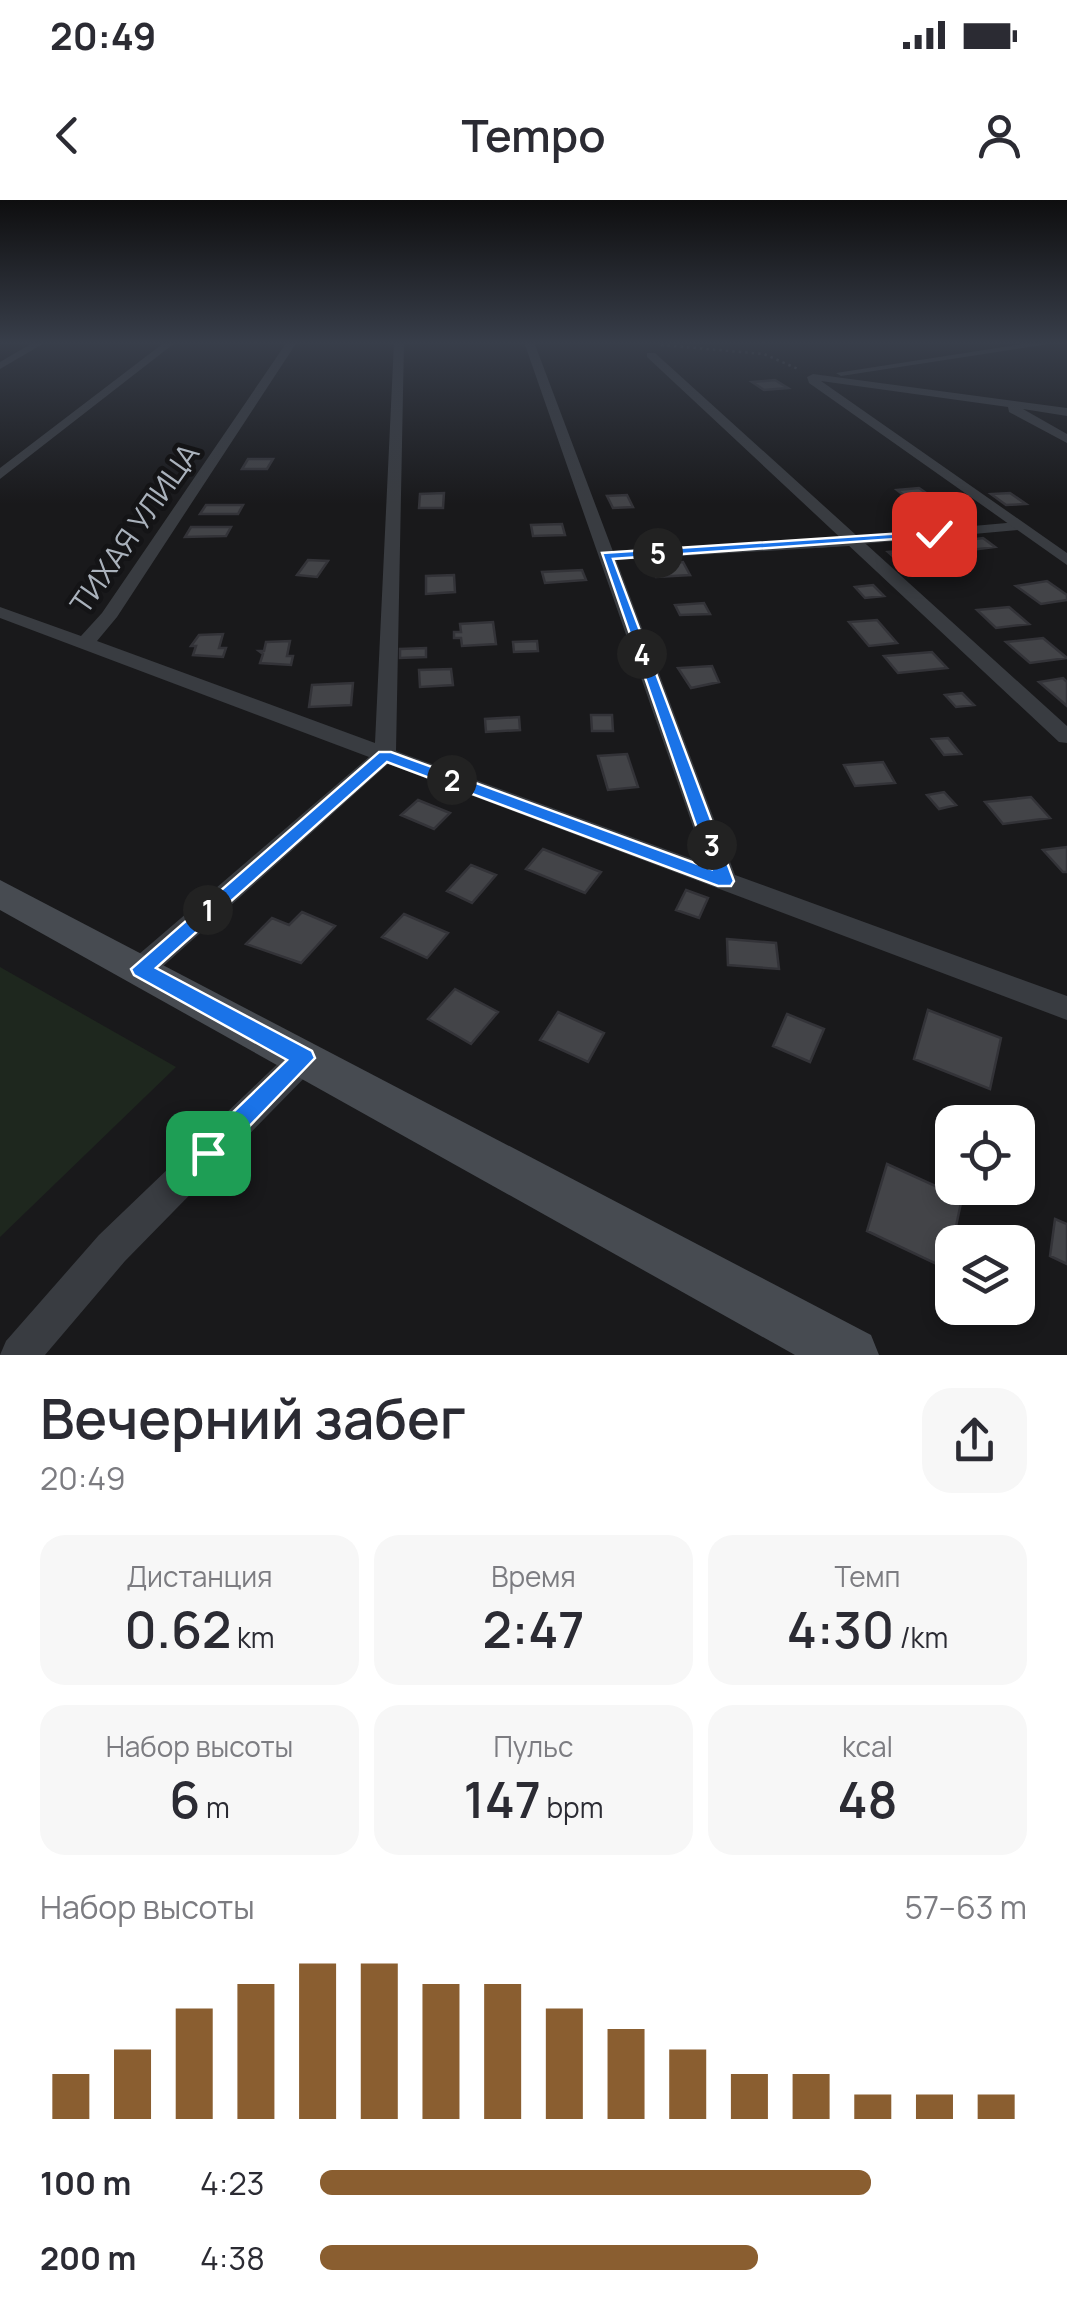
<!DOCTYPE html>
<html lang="ru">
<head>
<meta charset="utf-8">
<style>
	:root { --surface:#fff; --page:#f7f7f7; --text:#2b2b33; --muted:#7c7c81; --accent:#8a5e30 }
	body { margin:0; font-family:Manrope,sans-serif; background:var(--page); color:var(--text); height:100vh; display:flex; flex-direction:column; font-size:38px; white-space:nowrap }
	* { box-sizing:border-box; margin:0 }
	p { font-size:32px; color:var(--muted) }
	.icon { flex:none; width:55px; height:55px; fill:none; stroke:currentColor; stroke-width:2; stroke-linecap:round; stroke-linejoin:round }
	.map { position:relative; height:1155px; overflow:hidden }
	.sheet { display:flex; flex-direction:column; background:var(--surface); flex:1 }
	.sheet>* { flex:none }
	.fabs { position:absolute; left:935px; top:905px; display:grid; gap:20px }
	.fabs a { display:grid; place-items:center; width:100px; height:100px; border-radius:20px; background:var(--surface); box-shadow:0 5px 15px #0003; font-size:50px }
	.pin { position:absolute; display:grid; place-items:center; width:85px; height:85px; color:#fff; margin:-42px; border-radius:20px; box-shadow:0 5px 15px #0006 }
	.km { position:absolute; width:50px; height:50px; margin:-25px; border-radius:50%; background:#222; color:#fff; font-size:28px; line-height:50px; text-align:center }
	.round { display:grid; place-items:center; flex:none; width:105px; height:105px; border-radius:30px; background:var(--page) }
	.head { display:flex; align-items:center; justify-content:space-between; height:170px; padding:0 40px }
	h1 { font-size:55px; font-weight:600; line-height:75px }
	.stats { display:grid; grid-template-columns:repeat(3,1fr); gap:15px; height:170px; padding:10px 40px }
	.stats div { display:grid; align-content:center; border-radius:25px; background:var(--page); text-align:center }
	.stats b { font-size:50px; font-weight:600 }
	.stats small { font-size:28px; font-weight:400 }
	.stats p { font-size:28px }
	.chart { height:280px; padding:20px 40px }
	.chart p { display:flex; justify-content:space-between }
	.chart svg { width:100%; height:180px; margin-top:10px; stroke:var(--accent); stroke-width:6 }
	ul { padding:0 40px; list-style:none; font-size:32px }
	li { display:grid; grid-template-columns:160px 120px 1fr; align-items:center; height:75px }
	li i { height:25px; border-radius:12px; background:var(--accent) }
	.status { display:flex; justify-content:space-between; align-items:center; height:70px; padding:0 50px; background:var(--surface); direction:ltr }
	.status svg { height:28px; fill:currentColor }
	header { display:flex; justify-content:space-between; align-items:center; height:130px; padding:0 40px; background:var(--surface); font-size:45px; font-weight:600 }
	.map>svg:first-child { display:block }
	.green { fill:#1e271e }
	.building { fill:#434448; stroke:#333338; stroke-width:2.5 }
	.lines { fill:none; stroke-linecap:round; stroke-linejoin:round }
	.path { stroke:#3f4348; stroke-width:2.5; stroke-dasharray:2.5 4; stroke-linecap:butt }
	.lane-far1 { stroke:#393c41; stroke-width:8 }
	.lane { stroke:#393c41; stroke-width:9 }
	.street { fill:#393c41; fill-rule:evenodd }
	.secondary { fill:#474b51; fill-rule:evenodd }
	.route { fill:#1a73e8; stroke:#fff; stroke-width:2.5 }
	.labels { text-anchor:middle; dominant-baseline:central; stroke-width:9; stroke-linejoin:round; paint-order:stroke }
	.far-street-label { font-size:30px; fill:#aab2bc; stroke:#141416 }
</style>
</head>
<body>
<div class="status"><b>20:49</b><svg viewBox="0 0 49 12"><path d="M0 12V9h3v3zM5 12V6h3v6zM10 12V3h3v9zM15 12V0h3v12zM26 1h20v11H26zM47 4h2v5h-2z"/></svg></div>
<header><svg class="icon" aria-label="back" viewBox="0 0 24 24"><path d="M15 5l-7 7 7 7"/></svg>Tempo<svg class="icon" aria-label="person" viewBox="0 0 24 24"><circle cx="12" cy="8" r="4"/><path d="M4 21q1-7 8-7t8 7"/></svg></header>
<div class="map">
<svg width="1067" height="1155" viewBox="0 0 1067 1155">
	<rect width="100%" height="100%" fill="#19191b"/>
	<path class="green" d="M0,767L176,867L0,1037Z"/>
	<path class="building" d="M775,180L788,188L764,190L752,182Z
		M248,259H273L267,269H242Z
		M919,288L942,304L919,307L897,290Z
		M444,293L443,308H419L420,294Z
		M1010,293L1026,304L1006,305L991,294Z
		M627,295L633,307L613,308L607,296Z
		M206,305H243L238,314H200Z
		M562,324L565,335L533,336L531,325Z
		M191,327H231L226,336L185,337Z
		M983,338L995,347L971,350L959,341Z
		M918,349L926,356L912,357L920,364L904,366L888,352Z
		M308,360L328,361L317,377L297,375Z
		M683,362L690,375L656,377L649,365Z
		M582,370L586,380L545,383L542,372Z
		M454,375L455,392L426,394V376Z
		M1047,381L1067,395V400L1041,404L1016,386Z
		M873,385L884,396L865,398L855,387Z
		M704,403L710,414L680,415L675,405Z
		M1009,407L1029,424L996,428L977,410Z
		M877,420L897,443L869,446L849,422Z
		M493,422L496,444L462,446L461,438H454V432H461L460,424Z
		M223,434L219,448H226L223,457L193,455L196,446H191L199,435Z
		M1043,438L1067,458L1030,463L1006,442Z
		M290,441L287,456H293L291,465L260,463L263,454L259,451H264L266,442Z
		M537,441L538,451L514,452L513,442Z
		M426,448V457L400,458V449Z
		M932,452L947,468L898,473L884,456Z
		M712,466L719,482L691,488L678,468Z
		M451,469L453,485L420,487L419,470Z
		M1063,478L1067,482V506L1039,482Z
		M353,483L351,505L309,507L312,485Z
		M962,493L974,505L956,507L945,495Z
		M591,515H612L613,531H592Z
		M519,517L520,530L486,532L485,519Z
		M948,538L961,554L944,555L932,539Z
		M627,554L638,587L608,590L598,556Z
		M883,562L895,583L855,586L844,565Z
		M944,592L956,605L939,609L927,595Z
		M1031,597L1050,618L1003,624L985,602Z
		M418,600L450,613L434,629L401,615Z
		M1067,647V672H1063L1043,650Z
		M543,649L601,672L585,693L526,669Z
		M471,665L496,675L472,703L447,691Z
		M686,690L708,698L699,718L676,710Z
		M302,712L335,726L301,763L246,744L272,718L289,725Z
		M404,714L448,733L427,758L382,737Z
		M727,739L776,743L779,769L728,765Z
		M455,789L498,812L471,844L428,819Z
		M928,810L1001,838L990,889L914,859Z
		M558,812L604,833L588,862L540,840Z
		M787,814L824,829L810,862L773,846Z
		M887,964L962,998L947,1069L867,1031Z
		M1055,1019L1067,1024V1064L1050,1056Z"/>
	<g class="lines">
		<path class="path" d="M661,145L764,154L798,169"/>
		<path class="lane-far1" d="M817,344L1018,326"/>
		<path class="lane" d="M606,356L857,341"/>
		<path class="street" d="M34,142H46L0,169V162Z
			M165,142H176L0,279V268Z
			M287,142H297L117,417L97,441L375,543L394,142H404L396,551L706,664L524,142H534L735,675L1067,796V820L388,564L151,777L141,780L131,777L127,769L131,761L369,557L0,418V407L81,436L102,413Z
			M1035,142H1062L841,176L836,173Z
			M647,153H655L1067,526V543L1059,542L647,157Z
			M813,174L1067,208V216L1023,209L1067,234V243L1009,212L1008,207L821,181L1067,353V365L809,183L807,177Z
			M304,845L315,849L319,858L315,867L125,1061L45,1155H0L6,1141L99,1035L293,849Z"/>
		<path class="secondary" d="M0,680L871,1135L879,1155H795L0,710Z"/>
	</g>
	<linearGradient id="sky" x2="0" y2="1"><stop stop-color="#0e0e0f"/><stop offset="0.47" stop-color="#383e4a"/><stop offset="1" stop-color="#383e4a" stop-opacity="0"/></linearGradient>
	<rect width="1067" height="304" fill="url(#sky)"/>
	<path class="route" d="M934,331L938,336L613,359L734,681L731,686H718L387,562L156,768L312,851L315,858L216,961L208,964L199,961L196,953L199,945L287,860L134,775L131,769L379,552H391L711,669L602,353Z"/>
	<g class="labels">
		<g class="far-street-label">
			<text transform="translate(134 328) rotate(-55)">ТИХАЯ УЛИЦА</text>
		</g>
	</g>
</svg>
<div class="fabs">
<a><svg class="icon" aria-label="locate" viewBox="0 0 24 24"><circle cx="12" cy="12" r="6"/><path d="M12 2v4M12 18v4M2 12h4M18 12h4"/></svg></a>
<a><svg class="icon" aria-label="layers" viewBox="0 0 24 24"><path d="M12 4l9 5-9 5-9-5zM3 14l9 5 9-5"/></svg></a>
</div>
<div class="pin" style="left:208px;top:953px;background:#1e9e55"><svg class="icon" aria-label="arrive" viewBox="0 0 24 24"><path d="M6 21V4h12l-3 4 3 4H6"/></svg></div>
<div class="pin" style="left:934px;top:334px;background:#d93025"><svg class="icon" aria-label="check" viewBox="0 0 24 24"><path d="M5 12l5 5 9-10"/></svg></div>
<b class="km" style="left:208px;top:710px">1</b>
<b class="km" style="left:452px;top:580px">2</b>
<b class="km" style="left:712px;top:645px">3</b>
<b class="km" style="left:642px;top:454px">4</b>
<b class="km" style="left:658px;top:353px">5</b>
</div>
<section class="sheet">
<div class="head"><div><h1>Вечерний забег</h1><p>20:49</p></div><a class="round"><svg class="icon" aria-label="share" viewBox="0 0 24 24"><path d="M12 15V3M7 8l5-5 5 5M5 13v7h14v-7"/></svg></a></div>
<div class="stats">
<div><p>Дистанция</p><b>0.62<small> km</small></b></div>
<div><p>Время</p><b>2:47</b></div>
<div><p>Темп</p><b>4:30<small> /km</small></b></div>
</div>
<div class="stats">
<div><p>Набор высоты</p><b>6<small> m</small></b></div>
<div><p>Пульс</p><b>147<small> bpm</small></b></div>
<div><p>kcal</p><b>48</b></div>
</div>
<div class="chart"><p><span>Набор высоты</span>57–63 m</p>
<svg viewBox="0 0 160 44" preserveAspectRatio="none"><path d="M5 44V33M15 44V27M25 44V17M35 44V11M45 44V6M55 44V6M65 44V11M75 44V11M85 44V17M95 44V22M105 44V27M115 44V33M125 44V33M135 44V38M145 44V38M155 44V38"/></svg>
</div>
<ul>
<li><b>100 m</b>4:23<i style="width:78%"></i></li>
<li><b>200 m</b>4:38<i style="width:62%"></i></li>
</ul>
</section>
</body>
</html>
